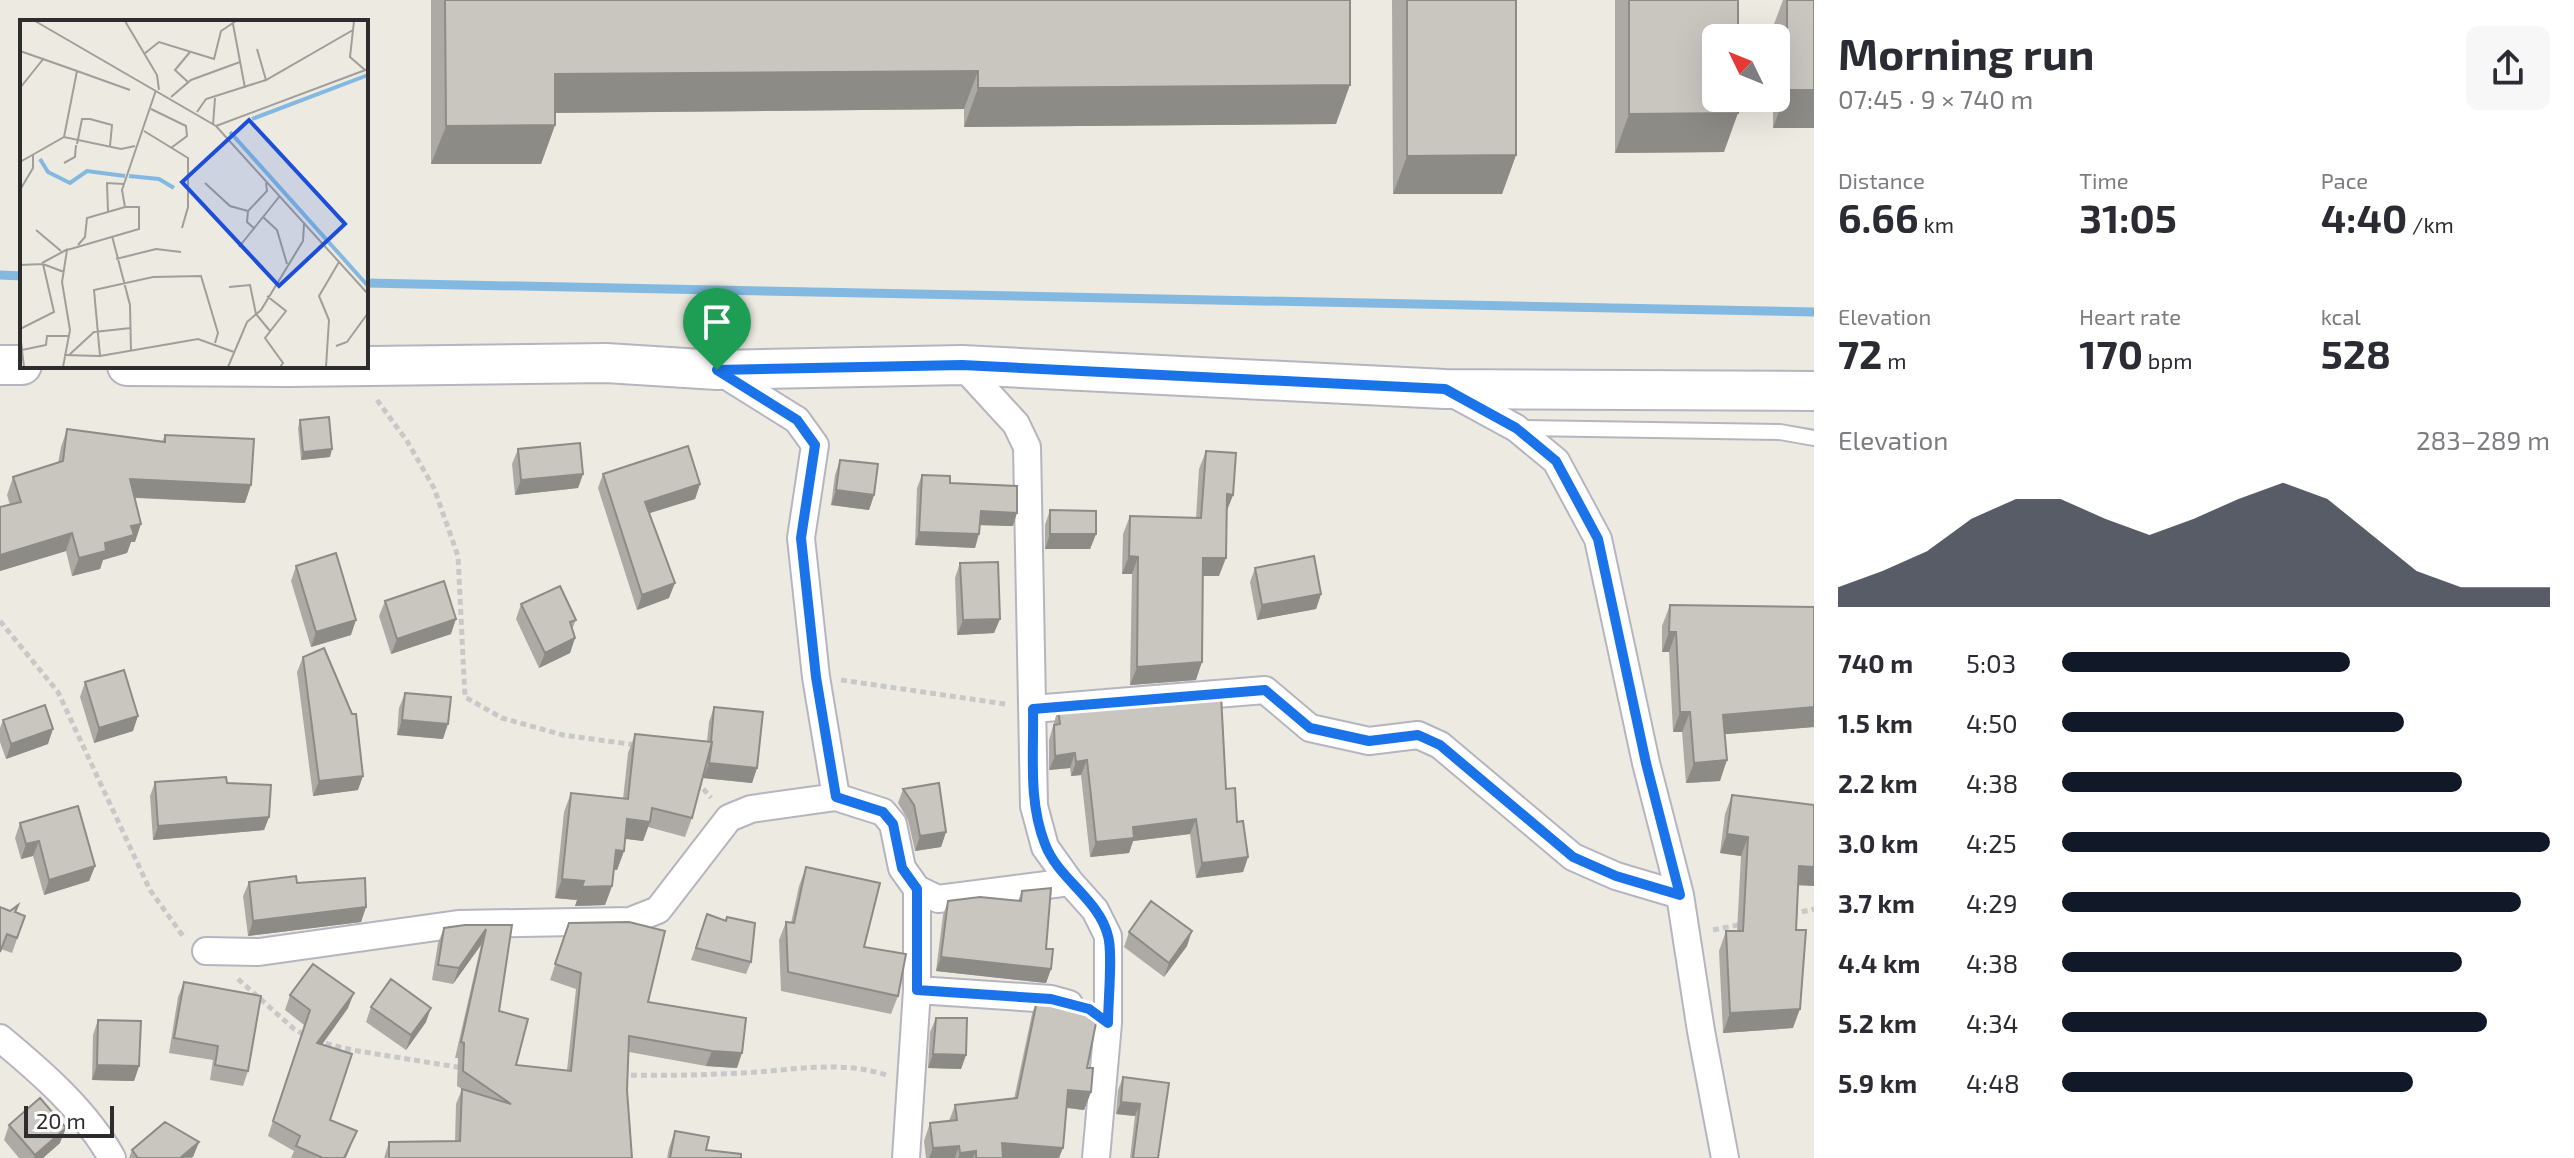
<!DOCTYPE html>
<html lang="en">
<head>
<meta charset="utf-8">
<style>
	:root { --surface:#fff; --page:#f7f7f7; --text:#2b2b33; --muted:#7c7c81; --accent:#111827 }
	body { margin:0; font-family:"Exo 2",sans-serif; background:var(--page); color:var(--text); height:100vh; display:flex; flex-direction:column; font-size:30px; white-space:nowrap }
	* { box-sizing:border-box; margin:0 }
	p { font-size:26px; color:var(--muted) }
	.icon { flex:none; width:44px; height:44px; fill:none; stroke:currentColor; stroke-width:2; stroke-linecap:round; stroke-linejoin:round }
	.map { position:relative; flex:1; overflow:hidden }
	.side { display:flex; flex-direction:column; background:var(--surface); width:760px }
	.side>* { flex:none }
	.needle { width:52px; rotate:313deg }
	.tools { position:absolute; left:1702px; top:24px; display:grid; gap:16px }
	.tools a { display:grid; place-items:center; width:88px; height:88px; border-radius:12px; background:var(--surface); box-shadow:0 8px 32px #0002; font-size:40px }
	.scale { position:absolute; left:24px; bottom:20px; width:90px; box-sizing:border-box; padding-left:8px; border:4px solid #2d2d2d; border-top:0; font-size:22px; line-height:28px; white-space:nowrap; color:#2d2d2d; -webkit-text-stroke:6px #fff; paint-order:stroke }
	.pin { position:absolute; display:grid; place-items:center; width:68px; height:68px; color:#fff; margin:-82px -34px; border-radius:50% 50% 50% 0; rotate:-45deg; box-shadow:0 0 8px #0007 }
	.pin .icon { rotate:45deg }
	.round { display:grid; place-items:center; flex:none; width:84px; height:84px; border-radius:12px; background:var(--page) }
	.head { display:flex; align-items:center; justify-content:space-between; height:136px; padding:0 24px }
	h1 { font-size:44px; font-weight:700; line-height:60px }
	.figures { display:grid; grid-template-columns:repeat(3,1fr); gap:12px; height:136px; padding:8px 24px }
	.figures div { display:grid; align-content:center }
	.figures b { font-size:40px; font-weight:700 }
	.figures small { font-size:22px; font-weight:400 }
	.figures p { font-size:22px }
	.chart { height:224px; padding:16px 24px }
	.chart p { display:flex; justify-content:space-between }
	.chart svg { width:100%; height:144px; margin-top:8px; fill:var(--accent); opacity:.7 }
	ul { padding:0 24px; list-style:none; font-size:26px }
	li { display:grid; grid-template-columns:128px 96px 1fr; align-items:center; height:60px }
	li i { height:20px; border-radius:10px; background:var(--accent) }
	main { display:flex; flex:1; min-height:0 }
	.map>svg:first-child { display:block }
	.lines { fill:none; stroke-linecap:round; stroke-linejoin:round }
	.stream { stroke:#83b9e1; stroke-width:9 }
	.service-casing { stroke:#b5b5bf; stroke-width:18 }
	.minor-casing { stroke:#b5b5bf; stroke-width:30 }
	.secondary-casing { stroke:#b5b5bf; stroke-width:42 }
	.path { stroke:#c8c8c8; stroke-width:5; stroke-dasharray:6 4; stroke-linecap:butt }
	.service { stroke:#fff; stroke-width:14 }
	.minor { stroke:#fff; stroke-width:26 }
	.secondary { stroke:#fff; stroke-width:38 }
	.wall { fill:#adaaa5 }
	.shaded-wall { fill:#8d8b86 }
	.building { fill:#c9c6c0; stroke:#8d8b86; stroke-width:2 }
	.route-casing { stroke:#fff; stroke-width:16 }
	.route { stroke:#1a73e8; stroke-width:10 }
	.inset-river { fill:none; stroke:#83b9e1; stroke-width:4 }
	.inset-road { fill:none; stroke:#a09e9a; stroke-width:2 }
	.view { fill:#1d4ed8; fill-opacity:0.15; stroke:#1d4ed8; stroke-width:4 }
	.inset-edge { fill:none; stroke:#2d2d2d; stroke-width:4 }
</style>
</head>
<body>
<main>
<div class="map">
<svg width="1814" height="1158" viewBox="0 0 1814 1158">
	<rect width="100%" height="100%" fill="#edeae2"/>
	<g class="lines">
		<path class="stream" d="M0,275L22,276
			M366,283L1814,312"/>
		<defs>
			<path id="service" d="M1520,428L1780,432L1814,438"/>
			<path id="minor" d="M962,365L1016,424L1027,447L1034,806L1045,847L1070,882L1095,910L1108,936V1023L1096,1158
				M717,370L797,420L815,445L801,538L816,677L836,797
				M1450,392L1516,428L1556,461L1598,539L1646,763L1680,895L1701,1031L1725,1158
				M1033,709L1265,690L1310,728L1369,741L1418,735L1440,745L1573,857L1616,876L1680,895
				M206,951L259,952L458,924L630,921L658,910L729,818L751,809L836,797L883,812L893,824L902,868L917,889L938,899L1070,882
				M917,990L1051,999L1069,1004
				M0,1038C41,1072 86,1111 112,1158
				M906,1158L917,990V889"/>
			<path id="secondary" d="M0,365H22
				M127,366L289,367L606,363L717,370L962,365L1445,389L1814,391"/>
		</defs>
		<use href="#service" class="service-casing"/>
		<use href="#minor" class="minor-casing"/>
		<use href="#secondary" class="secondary-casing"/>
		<path class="path" d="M377,400L407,441L434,488L458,556L465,697L502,718L563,735L636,745
			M0,621L58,692L150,890L183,936
			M841,680L1005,704
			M697,781L711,798
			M1792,914L1814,909
			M1713,930L1743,924
			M238,979L294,1029L307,1036
			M316,1041L352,1050L463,1068
			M621,1075C666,1076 711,1075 757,1072C799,1069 845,1061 886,1075"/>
		<use href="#service" class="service"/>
		<use href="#minor" class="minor"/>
		<use href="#secondary" class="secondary"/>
	</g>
	<path class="wall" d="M431,0H1350L1336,124L964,127V109L555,113V125L541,164H431Z
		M1392,0H1516V155L1502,194H1393Z
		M1615,0H1738L1724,152L1615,153Z
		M1783,0H1814V128H1773V98H1776V38H1773V27Z
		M300,420L330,457L301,460L298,428Z
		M67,429L162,442L165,435L245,503L135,498V542H131L127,553L103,560L100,569L72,576L66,551L0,571V507L10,505L7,495L13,477L58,463L61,447Z
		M518,449L583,474L578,488L515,495L512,464Z
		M1206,451L1233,495L1227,510L1219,576H1203L1196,680L1130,685L1132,574H1122L1123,534L1130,516L1196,518L1199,469Z
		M840,460L874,495L869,510L831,505L835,475Z
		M603,474L700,484L695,499L650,513L669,598L637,610L598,488Z
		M922,475L950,483L1013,526L980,525L975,548L915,545L917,488Z
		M1050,510L1096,534L1090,549H1045V525Z
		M960,563L1000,619L994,633L957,635L955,578Z
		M296,566L351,635L311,647L291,581Z
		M1255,568L1321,594L1316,609L1257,620L1250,582Z
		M385,601L451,634L391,654L379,616Z
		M521,604L576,620L572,629L575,638L570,653L539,668L516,619Z
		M1670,605L1814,607V727L1725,734L1720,781L1686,783L1682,732H1673L1669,652H1662V626Z
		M303,657L358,790L313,796L297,672Z
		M85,682L133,731L94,743L80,697Z
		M405,693L443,739L397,735L399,708Z
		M714,707L757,768L752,783L703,778L704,773L692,818L685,837L648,827L643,841L625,839L624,851L617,870H614L612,886L605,905L575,906L577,900L555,898L564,812L571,793L623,799L628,753L635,734L707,741L709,722Z
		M1058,709L1226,789L1248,857L1243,872L1196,878L1190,834L1133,841L1129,853L1090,857L1081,775L1071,776L1070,768L1049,770V740Z
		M3,720L48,744L6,759L0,742V728Z
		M155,782L227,783L269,817L264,830L153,840L150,796Z
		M903,789L946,832L941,847L915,851L908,820L898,803Z
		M1732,795L1798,885L1793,1028L1723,1033L1719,951L1726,931H1737L1741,856L1720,853L1725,814Z
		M20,823L95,866L89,881L44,895L33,856L21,859L15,838Z
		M806,867L898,996L891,1014L781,991L779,940L786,922L791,923L799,886Z
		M249,882L297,883L366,907L361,922L248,936L243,896Z
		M1022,891L1046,949L1051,969L1046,983L936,971L943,915L948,901H1018Z
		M15,912L25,916L12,953L1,949Z
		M707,914L751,962L746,974L691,960Z
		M569,923L648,1002L737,1068L706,1066L629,1052L627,1090L632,1158H384L389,1142L455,1141L456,1104L462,1089L457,1086L458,1058H455L481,945L453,984L432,980L438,943L444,928L512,925L499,1011L516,1065L567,1070L576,989L550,980Z
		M1129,932L1187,946L1164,977L1124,947Z
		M184,982L248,1071L243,1086L210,1080L213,1060L169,1053L178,997Z
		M290,995L348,1008L322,1045L330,1120L351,1146L346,1158H291L294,1151L268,1136L304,1025L285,1010Z
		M1038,996L1087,1068L1091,1092L1084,1110L1067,1108L1059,1158H926L924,1141L930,1123L949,1121L955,1105L1014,1099L1032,1014Z
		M371,1007L426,1022L406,1050L366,1022Z
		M936,1018L966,1055L961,1069L928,1068L930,1032Z
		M98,1020L139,1066L134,1081L92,1080L93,1035Z
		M1123,1077L1169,1083L1158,1158H1130L1135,1116L1116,1114L1118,1090Z
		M9,1125L60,1143L43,1158H19L4,1140Z
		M675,1131L706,1150L741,1158H667L669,1148Z
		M199,1142L192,1158H129L132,1150Z"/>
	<path class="shaded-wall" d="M978,71L964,109L541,113L555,74Z
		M1350,85L1336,124L964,127L978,88Z
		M1787,90H1814V128H1773Z
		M1738,113L1724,152L1615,153L1629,114Z
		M555,125L541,164H431L446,126Z
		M1516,155L1502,194H1393L1407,156Z
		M332,449L330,457L301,460L303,452Z
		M583,474L578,488L515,495L521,480Z
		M130,479L251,485L245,503L124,497Z
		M700,484L695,499L640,516L645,502Z
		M836,490L874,495L869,510L831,505Z
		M1227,494L1233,495L1226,513Z
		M981,511L1017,513L1013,526L976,525Z
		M141,524L135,542H131L127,553L103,560L100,569L72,576L79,558L131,526Z
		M919,532L979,534L975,548L915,545Z
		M72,533L66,551L0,571V555Z
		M1050,534H1096L1090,549H1045Z
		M1129,556L1138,557L1132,574H1122Z
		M1203,558H1226L1219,576H1197Z
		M675,583L669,598L637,610L642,595Z
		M1321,594L1316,609L1257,620L1262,605Z
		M456,619L451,634L391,654L397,639Z
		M1000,619L994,633L957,635L963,620Z
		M356,620L351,635L311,647L316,632Z
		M1669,632H1676L1669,652H1662Z
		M575,638L570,653L539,668L545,653Z
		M1202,662L1196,680L1130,685L1137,667Z
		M1814,707V727L1716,735L1723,715Z
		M1680,712H1690L1682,732H1673Z
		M138,716L133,731L94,743L99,728Z
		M402,720L448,724L443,739L397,735Z
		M53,729L48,744L6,759L11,744Z
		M1075,753L1070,768L1049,770L1055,756Z
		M1087,760L1081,775L1071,776L1076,762Z
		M1727,760L1720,781L1686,783L1694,763Z
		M709,763L757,768L752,783L703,778Z
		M363,776L358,790L313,796L319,781Z
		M269,817L264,830L153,840L158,826Z
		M627,819L650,822L643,841L620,838Z
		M1196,819L1190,834L1133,841L1129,853L1090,857L1096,842L1133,827Z
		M946,832L941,847L915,851L920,836Z
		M1727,834L1748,837L1741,856L1720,853Z
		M39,841L33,856L21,859L26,844Z
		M616,850L624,851L617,870L609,869Z
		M1248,857L1243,872L1196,878L1202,863Z
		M95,866L89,881L44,895L49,880Z
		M1799,866L1814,867V886L1792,885Z
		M562,879L584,881L577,900L555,898Z
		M612,886L605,905L575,906L582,887Z
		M366,907L361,922L248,936L253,921Z
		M486,929L481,945L453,984L459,968Z
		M1192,931L1187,946L1164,977L1169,963Z
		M941,957L1051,969L1046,983L936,971Z
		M354,993L348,1008L312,1058L317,1043Z
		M431,1008L426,1022L406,1050L411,1035Z
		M1800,1009L1793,1028L1723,1033L1730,1013Z
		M712,1051L742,1053L737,1068L706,1066Z
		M933,1054L966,1055L961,1069L928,1068Z
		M97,1065L139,1066L134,1081L92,1080Z
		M1068,1090L1091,1092L1084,1110L1062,1107Z
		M1121,1102L1140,1104L1135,1116L1116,1114Z
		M66,1128L60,1143L43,1158H34L35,1155Z
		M199,1142L193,1157L180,1158Z
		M1002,1143L1063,1148L1059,1158H996Z
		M959,1146L955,1158H929L933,1148Z
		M976,1151L973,1158H958L960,1153Z"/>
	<path class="building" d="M445,0H1350V85L978,88V71L555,74V125L446,126Z
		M1407,0H1516V155L1407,156Z
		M1629,0H1738V38H1716V98H1738V113L1629,114Z
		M1787,0H1814V90H1787Z
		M329,417L332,449L303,452L300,420Z
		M67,429L165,442V435L254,439L251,485L130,479L141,524L131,526L134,535L105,543L106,551L79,558L72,533L0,555V507L21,502L13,477L63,461Z
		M580,443L583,474L521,480L518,449Z
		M688,446L700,484L645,502L675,583L642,595L603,474Z
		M1206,451L1236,453L1233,495L1227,494L1226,558H1203L1202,662L1137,667L1138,557L1129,556L1130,516L1201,518Z
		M840,460L878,464L874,495L836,490Z
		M922,475L950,476V483L1017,486V513L981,511L979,534L919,532Z
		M1050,510L1096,511V534H1050Z
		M336,553L356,620L316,632L296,566Z
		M1314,556L1321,594L1262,605L1255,568Z
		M998,562L1000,619L963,620L960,563Z
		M444,581L456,619L397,639L385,601Z
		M560,586L576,620L570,622L575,638L545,653L521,604Z
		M1670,605L1814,607V707L1723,715L1727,760L1694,763L1690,712H1680L1676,632H1669Z
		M324,648L352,714H356L363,776L319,781L303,657Z
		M124,670L138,716L99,728L85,682Z
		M405,693L451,697L448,724L402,720Z
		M1221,695L1226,789L1235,788L1237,822L1243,821L1248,857L1202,863L1196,819L1133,827L1134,838L1096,842L1087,760L1076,762L1075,753L1055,756L1054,725L1060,724L1058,709Z
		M45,705L53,729L11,744L3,720Z
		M714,707L763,712L757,768L709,763L712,742H711Z
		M635,734L712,742L692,818L652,808L650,822L627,819L624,851L616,850L612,886L582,887L584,881L562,879L571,793L628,799Z
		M226,777L227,783L271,785L269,817L158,826L155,782Z
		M939,783L946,832L920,836L914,805L903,789Z
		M1732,795L1814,805V867L1799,866L1796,930H1806L1800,1009L1730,1013L1726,931H1743L1748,837L1727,834Z
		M78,806L95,866L49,880L39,841L26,844L20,823Z
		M806,867L880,883L864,947L906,954L898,996L788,972L786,922L794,923Z
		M296,876L297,883L365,878L366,907L253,921L249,882Z
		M1051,888L1046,949H1053L1051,969L941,957L948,901L980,897L1021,901L1022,891Z
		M1151,901L1192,931L1169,963L1129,932Z
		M18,905L15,912L25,916L17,938L7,934L0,952V907L10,911Z
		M707,914L726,921L727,917L755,923L751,962L696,948Z
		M629,922L665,931L648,1002L746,1018L742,1053L712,1051L629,1036L627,1090L632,1158H389V1142L460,1141L462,1089L511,1104L463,1071L464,1043L461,1042L486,929L459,968L438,965L444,928L465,925H512L499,1011L528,1019L516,1065L571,1071L581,973L555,964L569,923Z
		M313,964L354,993L317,1043L352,1054L330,1120L357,1131L344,1158H323L296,1146L300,1136L273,1121L310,1010L290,995Z
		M391,979L431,1008L411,1035L371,1007Z
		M184,982L261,996L248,1071L215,1065L218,1046L174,1038Z
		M1038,996L1055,997L1088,1006L1098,1013L1087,1068H1093L1091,1092L1068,1090L1063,1148L1002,1143L1003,1158H976V1151L960,1153L959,1146L933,1148L930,1123L957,1120L955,1105L1017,1098Z
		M936,1018H967L966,1055L933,1054Z
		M98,1020L141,1021L139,1066L97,1065Z
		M1123,1077L1169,1083L1158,1158H1133L1140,1104L1121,1102Z
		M40,1098L66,1128L35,1155L9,1125Z
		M165,1122L199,1142L180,1158H138L132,1150Z
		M675,1131L709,1137L706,1150L741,1154V1158H670Z"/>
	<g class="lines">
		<defs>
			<path id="route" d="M962,365L1445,389L1516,428L1556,461L1598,539L1646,763L1680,895L1616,876L1573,857L1440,745L1418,735L1369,741L1310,728L1265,690L1033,709C1034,754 1028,801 1045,844C1058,879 1099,899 1108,936C1113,952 1108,1002 1108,1023L1089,1009L1051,999L917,990V889L902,868L893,824L883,812L836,797L816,677L801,538L815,445L797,420L717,370Z"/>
		</defs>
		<use href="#route" class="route-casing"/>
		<use href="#route" class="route"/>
	</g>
	<g transform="translate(20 20)">
		<rect width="348" height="348" fill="#edeae2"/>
		<path class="inset-river" d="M232,99L348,55M210,112L348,266M20,139L28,152L50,163L67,151L105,156M109,156L139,159L154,168"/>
		<path class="inset-road" d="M15,1L196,106L348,274M105,1L137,55L139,70M334,1L330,37L345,50M213,4L225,68M237,29L246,60M0,31L57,51L44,117M124,34L139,22L194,39L201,11L216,1M57,51L110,70M169,63L155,50L170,32M0,68L24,38M151,77L171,60L220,42M131,89L166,106L167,116L151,128M177,92L186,79L246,60L333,10M193,105L195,78M196,106L348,49M124,111L168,138V187L162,208M57,124L62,99H70L92,105L90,126M0,142L44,117L101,129L115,126M44,143L55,137L56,125M185,163L210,186L228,191L227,202L235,209M0,170L13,148V135M88,191L87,163L104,164M228,191L247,171L246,163M243,197L257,210L267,244M16,210L41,231M92,216L110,285L111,332M58,225L65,217L67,198L105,187M219,227L259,177M96,239L136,229L161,232M22,243L48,229M0,245L23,244L44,252M209,267L230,265L236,294L250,311M247,276L266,291L245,318L263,343L260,347M0,309L34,292L23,244M0,313L4,347M316,326L327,322L348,293M2,330L26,325L27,316H48M44,335L80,336L178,319L214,332M49,335L74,312L111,308M80,336L74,270L133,257L181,256L198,313L195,323M43,347L50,310L42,262L47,230L119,209V187H105L102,170L136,70M208,347L227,302L241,290L283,221L284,204M306,347L309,300L299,276L319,242"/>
		<path class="view" d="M229,100L325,204L259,266L162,162Z"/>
		<rect width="348" height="348" class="inset-edge"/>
	</g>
</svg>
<div class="tools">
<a><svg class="needle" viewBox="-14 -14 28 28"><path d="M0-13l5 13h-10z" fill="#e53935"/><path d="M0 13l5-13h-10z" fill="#7c7c81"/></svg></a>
</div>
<div class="scale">20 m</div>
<div class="pin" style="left:717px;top:370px;background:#1e9e55"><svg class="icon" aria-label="arrive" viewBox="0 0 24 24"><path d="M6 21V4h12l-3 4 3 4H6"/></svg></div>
</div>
<section class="side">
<div class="head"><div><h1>Morning run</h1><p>07:45 · 9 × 740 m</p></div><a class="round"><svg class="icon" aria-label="share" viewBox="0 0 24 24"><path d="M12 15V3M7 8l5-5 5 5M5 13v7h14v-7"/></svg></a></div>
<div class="figures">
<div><p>Distance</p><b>6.66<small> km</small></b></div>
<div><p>Time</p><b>31:05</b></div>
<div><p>Pace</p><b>4:40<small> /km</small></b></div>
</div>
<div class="figures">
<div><p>Elevation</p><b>72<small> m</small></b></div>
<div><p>Heart rate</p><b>170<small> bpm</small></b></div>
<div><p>kcal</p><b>528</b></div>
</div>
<div class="chart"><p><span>Elevation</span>283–289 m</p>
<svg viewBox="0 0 160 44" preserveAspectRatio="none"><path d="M0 44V38L10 33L20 27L30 17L40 11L50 11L60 17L70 22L80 17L90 11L100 6L110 11L120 22L130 33L140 38L150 38L160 38V44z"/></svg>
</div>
<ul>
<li><b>740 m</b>5:03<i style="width:59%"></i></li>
<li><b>1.5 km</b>4:50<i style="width:70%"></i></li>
<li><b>2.2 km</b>4:38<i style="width:82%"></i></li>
<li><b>3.0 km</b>4:25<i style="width:100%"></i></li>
<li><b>3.7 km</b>4:29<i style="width:94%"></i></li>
<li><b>4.4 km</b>4:38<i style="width:82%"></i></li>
<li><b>5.2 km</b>4:34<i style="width:87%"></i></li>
<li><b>5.9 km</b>4:48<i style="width:72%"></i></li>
</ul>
</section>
</main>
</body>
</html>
